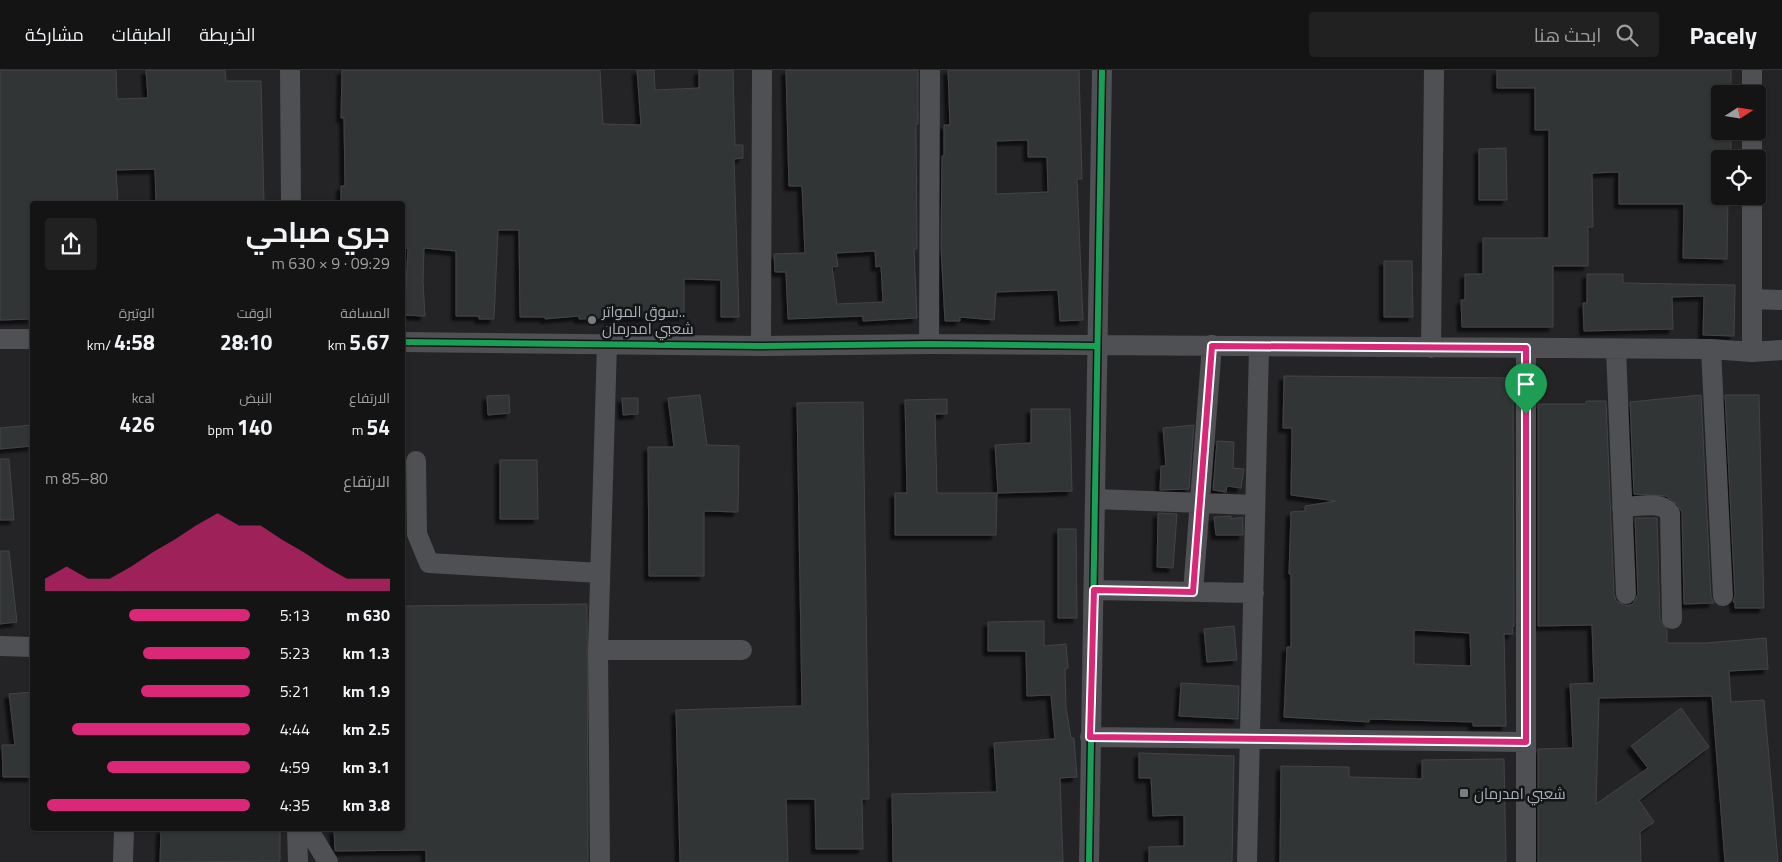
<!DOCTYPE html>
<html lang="ar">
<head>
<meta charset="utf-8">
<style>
	:root { --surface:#141414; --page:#212122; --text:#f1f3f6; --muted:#9d9ea0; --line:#333334; --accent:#db2777 }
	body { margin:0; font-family:"Titillium Web",Cairo,sans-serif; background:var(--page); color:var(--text); direction:rtl; height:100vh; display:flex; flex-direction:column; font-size:19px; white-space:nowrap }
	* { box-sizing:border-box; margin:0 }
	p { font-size:16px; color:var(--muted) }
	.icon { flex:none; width:28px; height:28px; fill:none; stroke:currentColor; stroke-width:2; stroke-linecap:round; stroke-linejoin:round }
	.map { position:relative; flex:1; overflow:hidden; direction:ltr }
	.details { position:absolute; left:30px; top:131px; width:375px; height:630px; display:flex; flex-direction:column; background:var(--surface); border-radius:5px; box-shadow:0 1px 4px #0004,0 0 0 1px var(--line); direction:rtl }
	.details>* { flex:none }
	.needle { width:32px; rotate:78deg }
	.buttons { position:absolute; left:1711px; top:15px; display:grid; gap:10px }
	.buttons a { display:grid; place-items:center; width:55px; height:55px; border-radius:5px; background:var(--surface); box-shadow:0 1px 4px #0004,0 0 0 1px var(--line); font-size:25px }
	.pin { position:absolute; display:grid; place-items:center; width:42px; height:42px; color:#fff; margin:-51px -21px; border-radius:50% 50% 50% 0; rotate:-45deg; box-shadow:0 0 5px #0007 }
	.pin .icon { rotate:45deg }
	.round { display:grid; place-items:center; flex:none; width:52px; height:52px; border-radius:5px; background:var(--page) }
	.head { display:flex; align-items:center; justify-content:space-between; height:85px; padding:0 15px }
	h1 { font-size:28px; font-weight:700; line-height:38px }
	.metrics { display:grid; grid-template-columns:repeat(3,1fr); gap:8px; height:85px; padding:5px 15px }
	.metrics div { display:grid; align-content:center }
	.metrics b { font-size:21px; font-weight:700 }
	.metrics small { font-size:14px; font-weight:400 }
	.metrics p { font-size:14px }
	.chart { height:140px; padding:10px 15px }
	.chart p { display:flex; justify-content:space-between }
	.chart svg { width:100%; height:90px; margin-top:5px; fill:var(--accent); opacity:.7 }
	ul { padding:0 15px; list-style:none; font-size:16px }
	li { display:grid; grid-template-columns:80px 60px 1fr; align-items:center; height:38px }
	li i { height:12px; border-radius:6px; background:var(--accent) }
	header { display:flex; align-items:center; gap:30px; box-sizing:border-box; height:70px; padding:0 25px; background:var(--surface); border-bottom:1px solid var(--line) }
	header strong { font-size:24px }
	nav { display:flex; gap:28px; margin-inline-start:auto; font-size:18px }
	.search { width:350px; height:45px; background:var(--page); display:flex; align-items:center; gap:12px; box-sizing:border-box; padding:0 18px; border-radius:5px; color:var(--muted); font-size:19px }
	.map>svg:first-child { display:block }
	.built { fill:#242427; fill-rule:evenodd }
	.building { fill:#333435; stroke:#434447; fill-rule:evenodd; filter:url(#shadow) }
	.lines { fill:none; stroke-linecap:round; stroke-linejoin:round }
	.minor { stroke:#4e5054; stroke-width:20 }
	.cycleway-casing { stroke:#141517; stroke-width:9 }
	.cycleway { stroke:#1a9f57; stroke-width:6 }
	.route-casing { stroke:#fff; stroke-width:10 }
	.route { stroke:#db2777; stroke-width:6 }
	.poi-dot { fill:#797d83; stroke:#141517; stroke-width:2 }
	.labels { text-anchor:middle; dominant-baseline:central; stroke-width:5; stroke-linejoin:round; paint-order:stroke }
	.poi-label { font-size:15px; fill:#acb2bb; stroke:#141517; text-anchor:start }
</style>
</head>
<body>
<header>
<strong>Pacely</strong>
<div class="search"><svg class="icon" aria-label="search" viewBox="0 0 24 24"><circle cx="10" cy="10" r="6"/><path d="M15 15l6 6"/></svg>ابحث هنا</div>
<nav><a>الخريطة</a><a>الطبقات</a><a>مشاركة</a></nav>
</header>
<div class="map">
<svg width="1782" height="792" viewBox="0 0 1782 792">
	<defs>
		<filter id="shadow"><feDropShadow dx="-4.5" dy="4.5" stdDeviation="1" flood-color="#0009"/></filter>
	</defs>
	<rect width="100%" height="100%" fill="#1a1a1b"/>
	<path class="built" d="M0,0H1782V792H0ZM1720,24H1758V61H1720ZM1720,89H1758V126H1720ZM32,134H402V759H32Z"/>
	<path class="building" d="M0,0H116L117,29L148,28L146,0H225L226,11H261L264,134H156L155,99L116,100L118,134H32V249L0,250Z
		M342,0H600L603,54L641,55L637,0H654L655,20L699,18V0H733L735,75H743V88L734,89L739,247H721V210L684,209V246L579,249V246L545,249V247H520L519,160H498L494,249H479V246H456V181L424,178L423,212L425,246L402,245V219H406L408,178L402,179V134H341V116H345L344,48H341Z
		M786,0H918V54H916L917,179H914L917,248L863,251V246L788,249L786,202H775L774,184L805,183L802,116H789ZM875,181L876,197L881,196L883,232L837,234L832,197L838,196L836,183Z
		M948,0H1079L1082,109H1077L1083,250L1060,251L1058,220L996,222L994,250L960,247V251H945L941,177L942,86H944V55H950ZM1028,70V87H1047L1048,122L996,124V71Z
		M1497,0H1731V24H1720V61H1731V89H1720V126H1728L1727,189L1683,188L1684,134H1619V102L1592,103L1593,157H1588V196H1553V257H1462L1461,230H1465V204H1483V168H1549V60H1535V18H1497Z
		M1506,78L1507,130H1479V79Z
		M1384,191H1412L1413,247H1384Z
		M1587,204H1623V213L1735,215L1734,266L1703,265L1704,226L1672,227L1673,259L1584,261L1583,233H1587Z
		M1284,306L1513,308L1514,556H1512L1513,564H1504L1506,656H1473V652L1369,649V652L1284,647L1287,577H1291V504H1289L1291,442L1305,441V436L1336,431L1291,425L1292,358H1283ZM1414,560L1470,563L1471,596L1414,594Z
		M509,325L510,343L488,345L487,326Z
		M700,325L707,375L739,376L738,442L704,441V506H649L648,377H674L668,328Z
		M1701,325L1711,527L1714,533L1684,534L1682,442L1678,435L1666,426L1634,424L1630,332Z
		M1725,325H1759L1764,538H1735V532H1733L1735,525Z
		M622,328H638V344L623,345Z
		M947,329V344H935L937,423H997L996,465H895V423H907L905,330Z
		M1586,331H1606L1614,524L1616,531L1627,536L1633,534L1638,524L1635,448H1657L1660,549L1667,560V573H1705L1766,568L1768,599L1729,601L1731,632L1764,630L1778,792H1725L1712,626L1599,628L1596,734L1648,698L1631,676L1681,638L1709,677L1639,730L1654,752L1640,762L1641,792H1538V679L1573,678L1570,614L1594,613L1592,555L1538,556V334H1586Z
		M863,332L869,729H862L863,779H816L815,729H786L788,792H680L676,640L802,636L797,333Z
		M1031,339H1070L1072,421L998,423L995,375L1031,373Z
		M32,355V376L0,379V358Z
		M1194,355L1189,419L1160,420L1161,396H1166L1163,358Z
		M1217,371L1234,372L1233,398L1244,399L1241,418L1227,416L1226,422L1213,420Z
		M0,389H9L14,450H0Z
		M500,390H537L538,449H500Z
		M1158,443L1177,444L1173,498L1157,497Z
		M1231,446V449L1243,447V465H1216L1214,447Z
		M1058,459H1076L1077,548H1058Z
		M0,481H9L17,552L0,554Z
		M587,534L588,792H426V780L335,781L334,759H402V536Z
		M1044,551V576L1066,574L1068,598L1065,599L1066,637L1071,668H1074L1077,707L1060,708L1063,792H893L892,724L997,722L994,673L1055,669L1051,625L1027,626L1026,581H988V552Z
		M1234,556L1237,590L1207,592L1204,559Z
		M1181,613L1239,616L1238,649L1179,646Z
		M32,622V707H3L2,675H15L9,624Z
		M1139,683L1234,686L1232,792H1149V777L1184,776V745L1153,746L1151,708H1139Z
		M1504,689L1506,792H1280L1281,696L1349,697V707L1422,709V690Z
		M161,759H280V791L160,792Z"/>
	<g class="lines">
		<path class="minor" d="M290,0L291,134
			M1752,0V24
			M1752,61V89
			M1752,126V282
			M1752,229L1782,230
			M0,269H32
			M402,272L761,276L929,274L1711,279L1752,282L1782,280
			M929,274L930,0
			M761,276L762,0
			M1431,278L1434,0
			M1526,278V792
			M1616,279L1626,524
			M1711,279L1723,526
			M416,391L417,464L429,493L600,503
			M1095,429L1255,435
			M1622,437C1637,437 1661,430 1670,443L1672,549
			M1094,520L1254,523
			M1193,522L1212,275
			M0,576L32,577
			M598,580H742
			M1090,667L1526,672
			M297,759L298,792
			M308,759L328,792
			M123,792L124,759
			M600,792L598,580L607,273
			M1089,792L1102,0
			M1247,792L1259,277"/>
		<defs>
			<path id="cycleway" d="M402,272L761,276L929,274L1097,276
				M1089,792L1102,0"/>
		</defs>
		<use href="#cycleway" class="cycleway-casing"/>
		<use href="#cycleway" class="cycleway"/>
	</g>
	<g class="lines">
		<defs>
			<path id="route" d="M1212,276L1526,278V672L1090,667L1094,520L1193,522Z"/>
		</defs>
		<use href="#route" class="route-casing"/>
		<use href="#route" class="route"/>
	</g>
	<g class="poi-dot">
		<circle cx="592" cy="250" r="5"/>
		<rect x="1459" y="718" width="10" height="10" rx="2.5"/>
	</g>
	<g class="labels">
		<g class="poi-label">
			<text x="602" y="241">سوق المواتر..<tspan x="602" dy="17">شعبي امدرمان</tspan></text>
			<text x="1474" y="723">شعبي امدرمان</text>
		</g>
	</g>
</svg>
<div class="buttons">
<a><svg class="needle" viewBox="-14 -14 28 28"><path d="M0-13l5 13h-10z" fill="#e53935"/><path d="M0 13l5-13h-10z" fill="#9d9ea0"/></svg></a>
<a><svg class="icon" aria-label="locate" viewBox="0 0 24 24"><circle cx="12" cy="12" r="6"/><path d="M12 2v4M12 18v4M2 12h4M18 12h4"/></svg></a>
</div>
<div class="pin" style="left:1526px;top:344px;background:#1e9e55"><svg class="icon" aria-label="arrive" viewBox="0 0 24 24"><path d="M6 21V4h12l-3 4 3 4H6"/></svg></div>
<section class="details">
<div class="head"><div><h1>جري صباحي</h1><p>09:29 · 9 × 630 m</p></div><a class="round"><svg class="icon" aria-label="share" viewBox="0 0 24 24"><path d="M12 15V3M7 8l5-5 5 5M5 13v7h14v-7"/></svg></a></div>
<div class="metrics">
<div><p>المسافة</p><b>5.67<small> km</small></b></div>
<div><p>الوقت</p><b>28:10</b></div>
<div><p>الوتيرة</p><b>4:58<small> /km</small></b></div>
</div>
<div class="metrics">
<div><p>الارتفاع</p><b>54<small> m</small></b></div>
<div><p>النبض</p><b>140<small> bpm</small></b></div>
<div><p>kcal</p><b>426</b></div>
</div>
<div class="chart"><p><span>الارتفاع</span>80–85 m</p>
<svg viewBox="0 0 160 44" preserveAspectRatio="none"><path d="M0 44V38L10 32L20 38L30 38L40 32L50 25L60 19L70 12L80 6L90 12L100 12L110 19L120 25L130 32L140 38L150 38L160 38V44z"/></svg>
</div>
<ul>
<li><b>630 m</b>5:13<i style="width:59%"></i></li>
<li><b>1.3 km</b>5:23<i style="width:52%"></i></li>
<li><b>1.9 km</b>5:21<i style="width:53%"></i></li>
<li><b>2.5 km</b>4:44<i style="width:87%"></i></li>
<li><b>3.1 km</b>4:59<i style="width:70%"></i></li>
<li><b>3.8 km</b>4:35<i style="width:99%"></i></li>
</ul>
</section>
</div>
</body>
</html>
